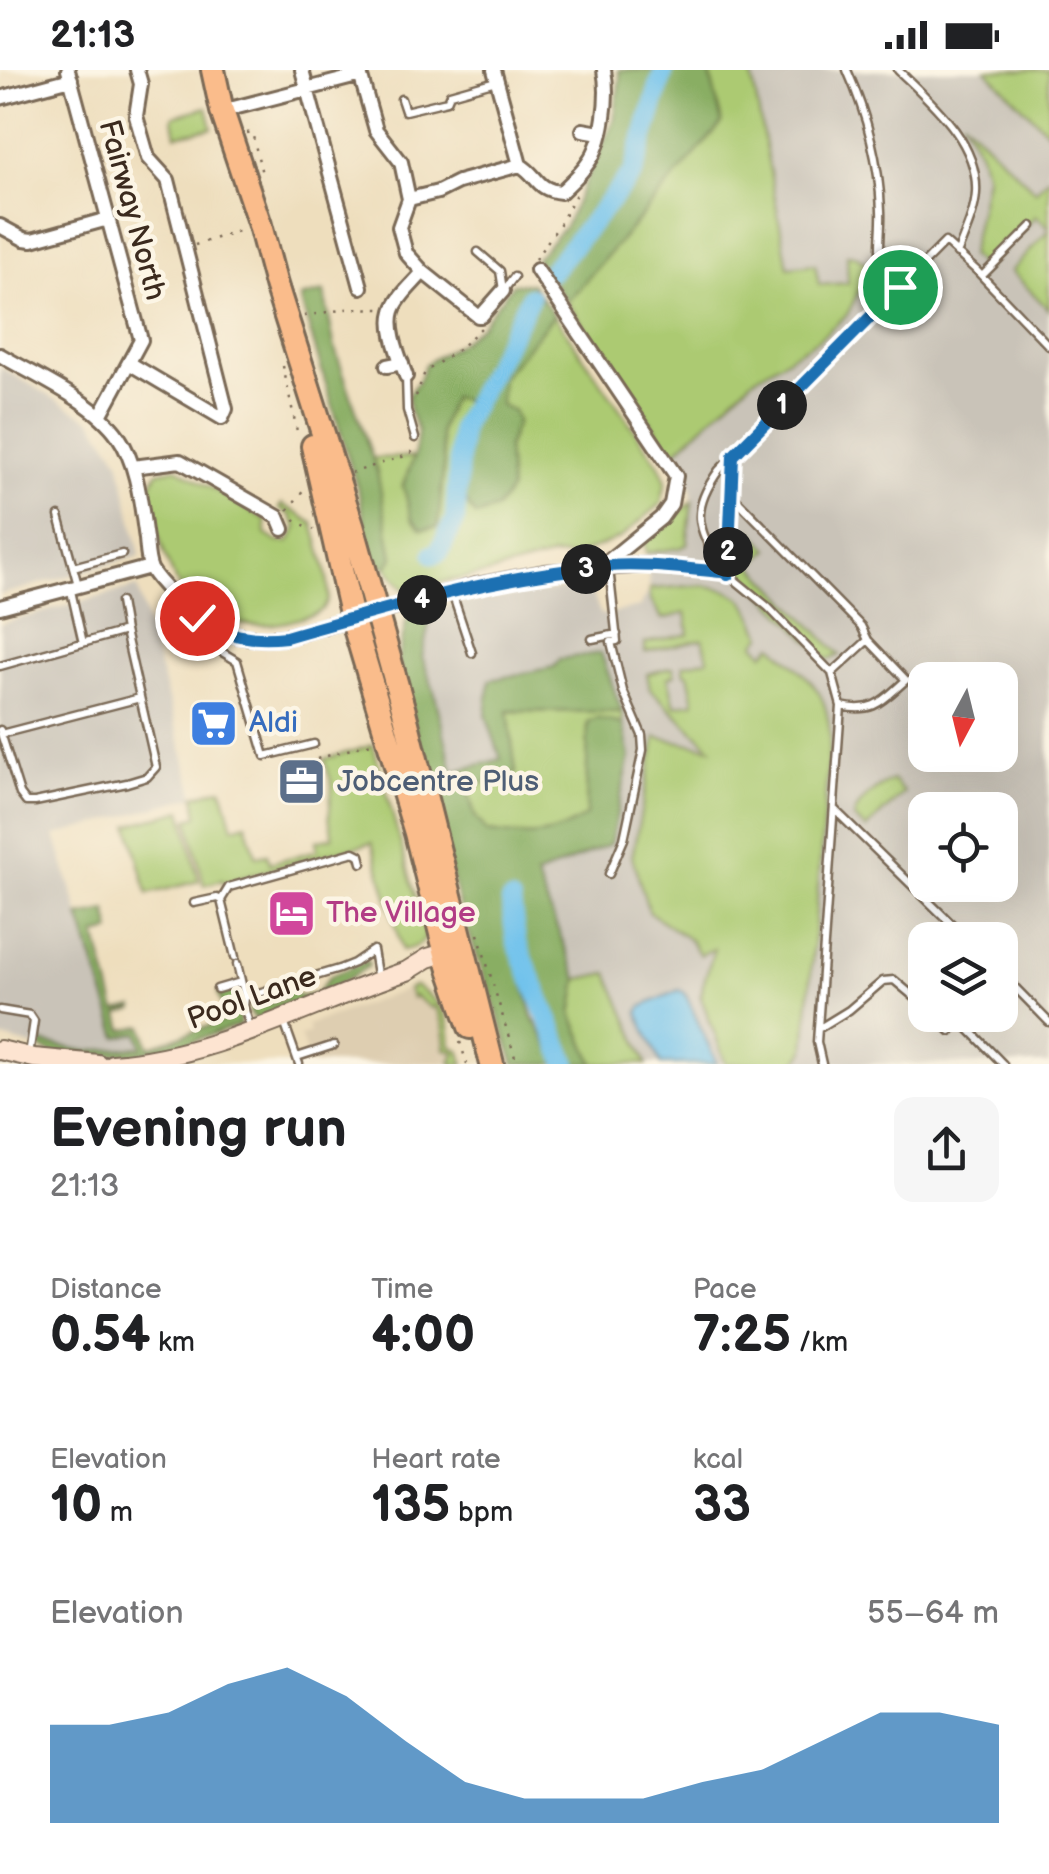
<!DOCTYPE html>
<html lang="en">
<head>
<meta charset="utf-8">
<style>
	:root { --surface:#fff; --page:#f6f6f6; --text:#202124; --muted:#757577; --accent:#1f6fb2 }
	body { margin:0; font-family:"Balsamiq Sans",sans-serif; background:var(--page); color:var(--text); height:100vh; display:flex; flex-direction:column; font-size:38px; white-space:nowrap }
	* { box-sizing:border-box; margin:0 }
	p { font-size:32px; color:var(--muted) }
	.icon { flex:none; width:55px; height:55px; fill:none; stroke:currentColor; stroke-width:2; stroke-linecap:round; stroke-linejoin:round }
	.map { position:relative; height:994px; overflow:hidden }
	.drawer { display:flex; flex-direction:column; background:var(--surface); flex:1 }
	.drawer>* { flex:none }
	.needle { width:65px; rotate:187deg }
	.tools { position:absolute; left:908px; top:592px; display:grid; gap:20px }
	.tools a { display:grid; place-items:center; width:110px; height:110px; border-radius:20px; background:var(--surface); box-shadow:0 10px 40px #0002; font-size:50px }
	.pin { position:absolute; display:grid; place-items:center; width:85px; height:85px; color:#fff; margin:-42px; border:5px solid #fff; border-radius:50%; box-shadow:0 2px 10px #0007 }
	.km { position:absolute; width:50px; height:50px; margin:-25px; border-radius:50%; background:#222; color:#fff; font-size:28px; line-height:50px; text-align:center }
	.round { display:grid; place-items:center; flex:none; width:105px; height:105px; border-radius:20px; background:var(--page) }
	.head { display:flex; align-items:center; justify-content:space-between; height:170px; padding:0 50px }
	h1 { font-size:55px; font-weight:600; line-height:75px }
	.stats { display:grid; grid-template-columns:repeat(3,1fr); gap:15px; height:170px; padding:10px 50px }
	.stats div { display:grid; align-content:center }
	.stats b { font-size:50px; font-weight:600 }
	.stats small { font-size:28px; font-weight:400 }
	.stats p { font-size:28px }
	.chart { height:280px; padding:20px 50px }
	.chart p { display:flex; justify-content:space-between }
	.chart svg { width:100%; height:180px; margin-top:10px; fill:var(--accent); opacity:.7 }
	.status { display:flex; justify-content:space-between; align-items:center; height:70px; padding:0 50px; background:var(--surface); direction:ltr }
	.status svg { height:28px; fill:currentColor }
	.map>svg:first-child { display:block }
	.built { fill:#deceb1 }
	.industrial { fill:#c9c3b8; fill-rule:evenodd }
	.green { fill:#acca72; stroke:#747a48; stroke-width:2.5 }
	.forest { fill:#89ae64; stroke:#626c41; stroke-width:2.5 }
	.water { fill:#71c2ec; stroke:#567685; stroke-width:2.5 }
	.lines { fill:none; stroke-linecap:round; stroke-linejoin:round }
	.river { stroke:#71c2ec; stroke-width:20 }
	.lane-casing { stroke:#7a6956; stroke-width:11 }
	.street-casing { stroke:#7a6956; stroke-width:18 }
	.secondary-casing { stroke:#7a6956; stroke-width:22 }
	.highway-casing { stroke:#7a6956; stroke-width:28 }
	.path { stroke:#7a6956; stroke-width:2.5; stroke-dasharray:2.5 8; stroke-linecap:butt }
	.lane { stroke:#fff; stroke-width:6 }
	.street { stroke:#fff; stroke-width:12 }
	.secondary { stroke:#fde4d1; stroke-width:18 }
	.highway { stroke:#fabc8b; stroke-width:22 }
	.route-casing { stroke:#fff; stroke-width:20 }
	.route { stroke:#1f6fb2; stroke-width:12 }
	.labels { text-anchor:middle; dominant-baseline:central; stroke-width:9; stroke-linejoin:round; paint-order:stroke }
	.street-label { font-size:30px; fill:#3b2a1e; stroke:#fcf5e5 }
	.shop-label { font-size:30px; fill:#366cbe; stroke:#fcf5e5; text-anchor:start }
	.service-label { font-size:30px; fill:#4e5e75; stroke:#fcf5e5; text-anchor:start }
	.hotel-label { font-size:30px; fill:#b23c85; stroke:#fcf5e5; text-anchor:start }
</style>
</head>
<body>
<div class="status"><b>21:13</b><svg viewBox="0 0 49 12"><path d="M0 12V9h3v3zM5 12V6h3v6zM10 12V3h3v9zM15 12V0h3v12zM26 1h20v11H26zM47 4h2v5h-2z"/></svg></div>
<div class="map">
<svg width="1049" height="994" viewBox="0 0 1049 994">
	<rect width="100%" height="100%" fill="#fcf5e5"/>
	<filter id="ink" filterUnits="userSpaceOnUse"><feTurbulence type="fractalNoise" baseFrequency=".01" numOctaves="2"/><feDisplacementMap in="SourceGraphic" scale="20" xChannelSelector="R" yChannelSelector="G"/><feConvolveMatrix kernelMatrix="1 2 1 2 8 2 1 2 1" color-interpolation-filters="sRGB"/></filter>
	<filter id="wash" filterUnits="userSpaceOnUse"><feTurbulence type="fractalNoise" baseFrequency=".0048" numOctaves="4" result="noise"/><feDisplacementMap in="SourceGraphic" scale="40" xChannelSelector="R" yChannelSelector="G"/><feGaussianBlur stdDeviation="2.25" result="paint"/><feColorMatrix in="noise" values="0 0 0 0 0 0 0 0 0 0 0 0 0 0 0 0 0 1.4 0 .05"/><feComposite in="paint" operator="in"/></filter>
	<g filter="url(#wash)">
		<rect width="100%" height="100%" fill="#eedebd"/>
		<path class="built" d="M416,916L439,932L446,943L451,976L459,980L464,994H311L300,966L309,963L307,955Z"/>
		<path class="industrial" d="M709,0H1049V994H515L407,548L463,532L580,517L592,523L601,545L640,537L650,519L644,470L692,432V418L673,384L567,232L722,53ZM925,610H1000V685H925ZM925,740H1000V815H925ZM925,870H1000V945H925Z
			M0,297L93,351L119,390L140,486L0,525Z
			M137,517L195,726L55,766L117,966L139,962L142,977L85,981L39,972L42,979L0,967V554Z"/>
		<path class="green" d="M709,0H754L751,1L788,197L815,194L819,215L848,213L847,185L856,186L871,197L847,245L819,269L753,309L673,384L567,232L722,53Z
			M986,0H1049V63Z
			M207,37L212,58L176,65L173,50L174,46Z
			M962,49L1035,121L1049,107V158L1036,146L984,199L970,185L986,107L980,83Z
			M1049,160V240L1011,201Z
			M554,245L659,395L666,411L661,434L620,468L572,487L553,486L486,504L403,519L387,498L393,487L372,388L414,387L403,415L444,393L440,361L451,327L466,331L459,373L507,394V378L517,352L500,335L502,307Z
			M177,398L266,450V464L278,472H290L297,457L290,445L279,438L282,434L313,453C318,473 331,510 328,529C325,543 310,546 298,549C254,563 201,553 176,511C168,498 164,481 159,467C151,445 143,422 158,402Z
			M692,432L687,475L680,478L646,483L644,470Z
			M745,460H751L769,479L753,495L840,585L828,590L735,495L734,476Z
			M704,515C719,518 739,522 748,536C755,545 755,555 763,565L755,574L764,583L773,575C806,608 828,616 830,667L805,981L795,994H726L700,925L714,879L700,885L691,871L649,842L632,787L656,667L711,678L650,619L647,604L673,597L675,605L668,607L675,636L694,632L688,604H685L683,595L708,589L703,569L645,582V573L689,564L686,543L662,549L650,529V519Z
			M507,641L622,642L623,654L597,649L588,653L586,747C549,770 529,767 487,762L475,746L467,717L516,703Z
			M373,675L426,864C424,876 412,878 402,880L372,773L326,784L223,813L222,810L204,815L188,749L198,746L195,726L222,718L233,757L246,753L256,786L267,784L270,793L317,780L316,771L333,767L329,748L332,715L324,689Z
			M893,710L904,723L866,759L854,748C856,732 879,715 893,710Z
			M182,740L199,811L148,824L129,755Z
			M608,903L647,994H594L572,944L578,909Z
			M416,916C442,935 450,941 451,976L459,980L464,994H451L455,982L445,979C446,962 443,950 434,936L431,938L415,926L412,928L408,919Z"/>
		<path class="forest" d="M618,0H709L722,53L567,232L536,188L565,156L614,50L620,7Z
			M531,213L554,245L502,307L500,335L513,340L517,352L507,378L510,420L496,439L476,446C448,415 460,368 466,331L452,327L440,361L444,393L438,457L422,459L412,449L403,415L414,387L418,362L409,339L408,325L419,310L425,294L461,272L481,255L513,214Z
			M324,222L335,279L377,401L393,487L387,498L372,490L360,427L300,228Z
			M421,544L429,553L422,587L434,621L453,702L501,689L486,645L490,610L554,597L560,589L601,583L622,642L508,641L516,703L467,718L475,746L487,762C529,767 549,770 586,746L588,653L597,648L623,654L630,687L610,774L536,806L578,909L572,944L594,994H575L568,981L523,875L516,834L505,854L519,895L533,947L559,994H515L459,835L398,590L407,548Z
			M107,841L112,861L96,865L116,941L134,937V939L119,944L123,960L143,956L149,977L227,950L218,923L231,918L238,923L240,955L189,972L136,984L83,986L55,984L42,979L38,972L85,981L142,977L138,963L118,967L79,846Z
			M367,891L369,896L317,927L256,949L250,943L251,932L257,929L260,936L286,929L285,920L302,927L317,923L330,906Z"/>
		<path class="water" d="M679,920L685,923L717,994H661L638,943L641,937Z"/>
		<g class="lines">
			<path class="river" d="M551,201L633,103L664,0
				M434,484L439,482L455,450L461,358L530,227
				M511,832L516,871L567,994"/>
		</g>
	</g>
	<g filter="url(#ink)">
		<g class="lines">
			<defs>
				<path id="lane" d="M847,0C867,45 879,90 881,140C882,158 878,178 881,196L900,217
					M898,0C931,32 979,72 976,123C975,143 964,165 957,184
					M401,29L405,41L447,31L450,24L496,11
					M478,182L500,201L503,220
					M982,206L1032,156
					M504,220L514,207
					M406,307L407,340L415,368
					M731,424L733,386
					M59,446L78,515
					M649,496L723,502L735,510L768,537L832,603L841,636L817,972L822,994
					M73,497L122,484
					M722,501C699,458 688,444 719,400L945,172L977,201L1049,276
					M728,505L731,424L861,556L868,570
					M71,521L83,573
					M452,523L472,583
					M120,532L125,561
					M592,569L617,564
					M222,582L237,591L265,686L314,674
					M0,596L125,561L156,697L147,707L127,713L35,732H26L20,724L0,660
					M832,603L868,570L906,610C883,630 874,644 841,636
					M1,664L140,628
					M835,740L968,870
					M609,804L624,769L643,680L642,665L623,621L611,572L617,571L609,498
					M194,833L217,828L221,830
					M235,887L221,830L229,817L354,782L360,785L362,793
					M237,894L245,927
					M1000,914L1006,908L1049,952
					M217,919L241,912
					M0,940L30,945L34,951L29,985
					M934,945L950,961L967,945
					M283,949L299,994
					M961,951L1003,994
					M818,959L849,940L883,911L894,910L925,936
					M251,960L244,937L245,927L339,899L354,893L373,880L378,910
					M297,987L334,975"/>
				<path id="street" d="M68,0L141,270L101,344
					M302,0L361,217
					M359,0L376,60L401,92L409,129L399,157L406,183L423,202C414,213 397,227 393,241C387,260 400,288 406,306
					M494,0L520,95
					M0,28L71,9
					M222,41L361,5
					M583,60L600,63
					M520,95C538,105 536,120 561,122C570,113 581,104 588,93C604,72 609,25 604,0
					M409,129L438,122L458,112L520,95
					M0,156L24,169L32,170L108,149
					M537,200L676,406L671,434L661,448L602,496
					M423,202L478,246H481L503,221
					M0,285C36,306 95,332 118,366C138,395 141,435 146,469C147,478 147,490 151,499C157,510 167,519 176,528C207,562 240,572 285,567L477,515L545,502L647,495
					M129,293L222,348L226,339L168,110L148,88L136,46L141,14L137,0
					M387,296L402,293
					M133,397L180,391L278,447L283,459
					M0,537L150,497"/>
				<path id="secondary" d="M0,980L34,988L98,994
					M112,994C216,987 310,933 407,901L428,888L445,883"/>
				<path id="highway" d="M213,0L222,41L260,155L276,215L352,455L404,641L492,994
					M313,376L352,548L416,763L449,896L470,957"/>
			</defs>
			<use href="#lane" class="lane-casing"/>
			<use href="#street" class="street-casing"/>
			<use href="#secondary" class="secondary-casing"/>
			<use href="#highway" class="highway-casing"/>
			<path class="path" d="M247,63L252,62L263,108
				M195,175L244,159
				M535,189L560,154L576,124
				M304,246L352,238L380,239
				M283,296L298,366
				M416,326L425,302L459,279L481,258
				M351,403L408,385L418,377
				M288,440L304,419
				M294,450L314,460
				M317,689L371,673
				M478,864L517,994
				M460,972L467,994"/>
			<use href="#lane" class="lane"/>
			<use href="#street" class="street"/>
			<use href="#secondary" class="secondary"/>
			<use href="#highway" class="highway"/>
		</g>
	</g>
	<g class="lines" filter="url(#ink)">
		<defs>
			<path id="route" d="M197,548C225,566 252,571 286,567C392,537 497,505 608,496C646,493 685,499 723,502L728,505L733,386L900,217"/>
		</defs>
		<use href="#route" class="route-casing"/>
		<use href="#route" class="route"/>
	</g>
	<defs>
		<symbol id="supermarket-square" viewBox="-11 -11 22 22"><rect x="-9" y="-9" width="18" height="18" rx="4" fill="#3f7fe0" stroke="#fcf5e5"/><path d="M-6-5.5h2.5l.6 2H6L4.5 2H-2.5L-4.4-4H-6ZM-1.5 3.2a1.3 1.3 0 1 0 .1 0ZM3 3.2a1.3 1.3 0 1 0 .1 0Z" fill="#fff"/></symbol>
		<symbol id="office-square" viewBox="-11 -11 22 22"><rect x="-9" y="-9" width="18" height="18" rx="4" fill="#5c6f8a" stroke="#fcf5e5"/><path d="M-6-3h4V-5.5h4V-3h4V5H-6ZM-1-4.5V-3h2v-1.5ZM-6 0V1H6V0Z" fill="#fff"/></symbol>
		<symbol id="hotel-square" viewBox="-11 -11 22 22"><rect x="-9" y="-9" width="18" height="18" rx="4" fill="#d1479c" stroke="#fcf5e5"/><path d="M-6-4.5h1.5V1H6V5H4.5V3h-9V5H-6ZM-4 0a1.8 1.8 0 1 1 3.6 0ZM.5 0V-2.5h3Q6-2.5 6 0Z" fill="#fff"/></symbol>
	</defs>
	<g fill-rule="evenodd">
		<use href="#supermarket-square" x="186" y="626" width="55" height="55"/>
		<use href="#office-square" x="274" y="684" width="55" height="55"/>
		<use href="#hotel-square" x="264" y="816" width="55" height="55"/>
	</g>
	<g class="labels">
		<g class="street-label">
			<text transform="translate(132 140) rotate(75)">Fairway North</text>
			<text transform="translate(252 928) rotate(-20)">Pool Lane</text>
		</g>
		<g class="shop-label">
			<text x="249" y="653">Aldi</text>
		</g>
		<g class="service-label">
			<text x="337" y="712">Jobcentre Plus</text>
		</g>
		<g class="hotel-label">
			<text x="326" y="843">The Village</text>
		</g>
	</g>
</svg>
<div class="tools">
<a><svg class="needle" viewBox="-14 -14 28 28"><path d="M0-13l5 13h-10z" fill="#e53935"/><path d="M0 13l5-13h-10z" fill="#757577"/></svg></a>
<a><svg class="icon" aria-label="locate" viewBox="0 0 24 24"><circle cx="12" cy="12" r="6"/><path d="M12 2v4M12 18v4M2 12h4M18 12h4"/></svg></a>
<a><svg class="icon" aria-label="layers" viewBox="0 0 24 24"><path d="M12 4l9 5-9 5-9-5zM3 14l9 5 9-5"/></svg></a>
</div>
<div class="pin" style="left:900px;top:217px;background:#1e9e55"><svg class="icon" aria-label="arrive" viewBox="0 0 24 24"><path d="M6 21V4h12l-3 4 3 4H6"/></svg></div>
<div class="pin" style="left:197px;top:548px;background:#d93025"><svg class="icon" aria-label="check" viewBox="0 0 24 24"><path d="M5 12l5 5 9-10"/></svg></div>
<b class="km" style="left:782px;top:335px">1</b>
<b class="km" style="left:728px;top:482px">2</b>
<b class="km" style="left:586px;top:499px">3</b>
<b class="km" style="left:422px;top:530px">4</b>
</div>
<section class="drawer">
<div class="head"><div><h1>Evening run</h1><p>21:13</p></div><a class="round"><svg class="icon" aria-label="share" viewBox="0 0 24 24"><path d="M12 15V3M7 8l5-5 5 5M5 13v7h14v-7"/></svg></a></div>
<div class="stats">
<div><p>Distance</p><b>0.54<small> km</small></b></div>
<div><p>Time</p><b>4:00</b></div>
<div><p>Pace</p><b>7:25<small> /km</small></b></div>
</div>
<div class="stats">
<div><p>Elevation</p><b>10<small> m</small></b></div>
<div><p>Heart rate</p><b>135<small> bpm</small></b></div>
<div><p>kcal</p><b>33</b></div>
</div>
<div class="chart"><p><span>Elevation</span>55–64 m</p>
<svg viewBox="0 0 160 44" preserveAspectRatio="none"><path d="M0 44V20L10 20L20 17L30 10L40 6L50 13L60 24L70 34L80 38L90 38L100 38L110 34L120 31L130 24L140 17L150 17L160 20V44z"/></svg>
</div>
</section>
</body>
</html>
